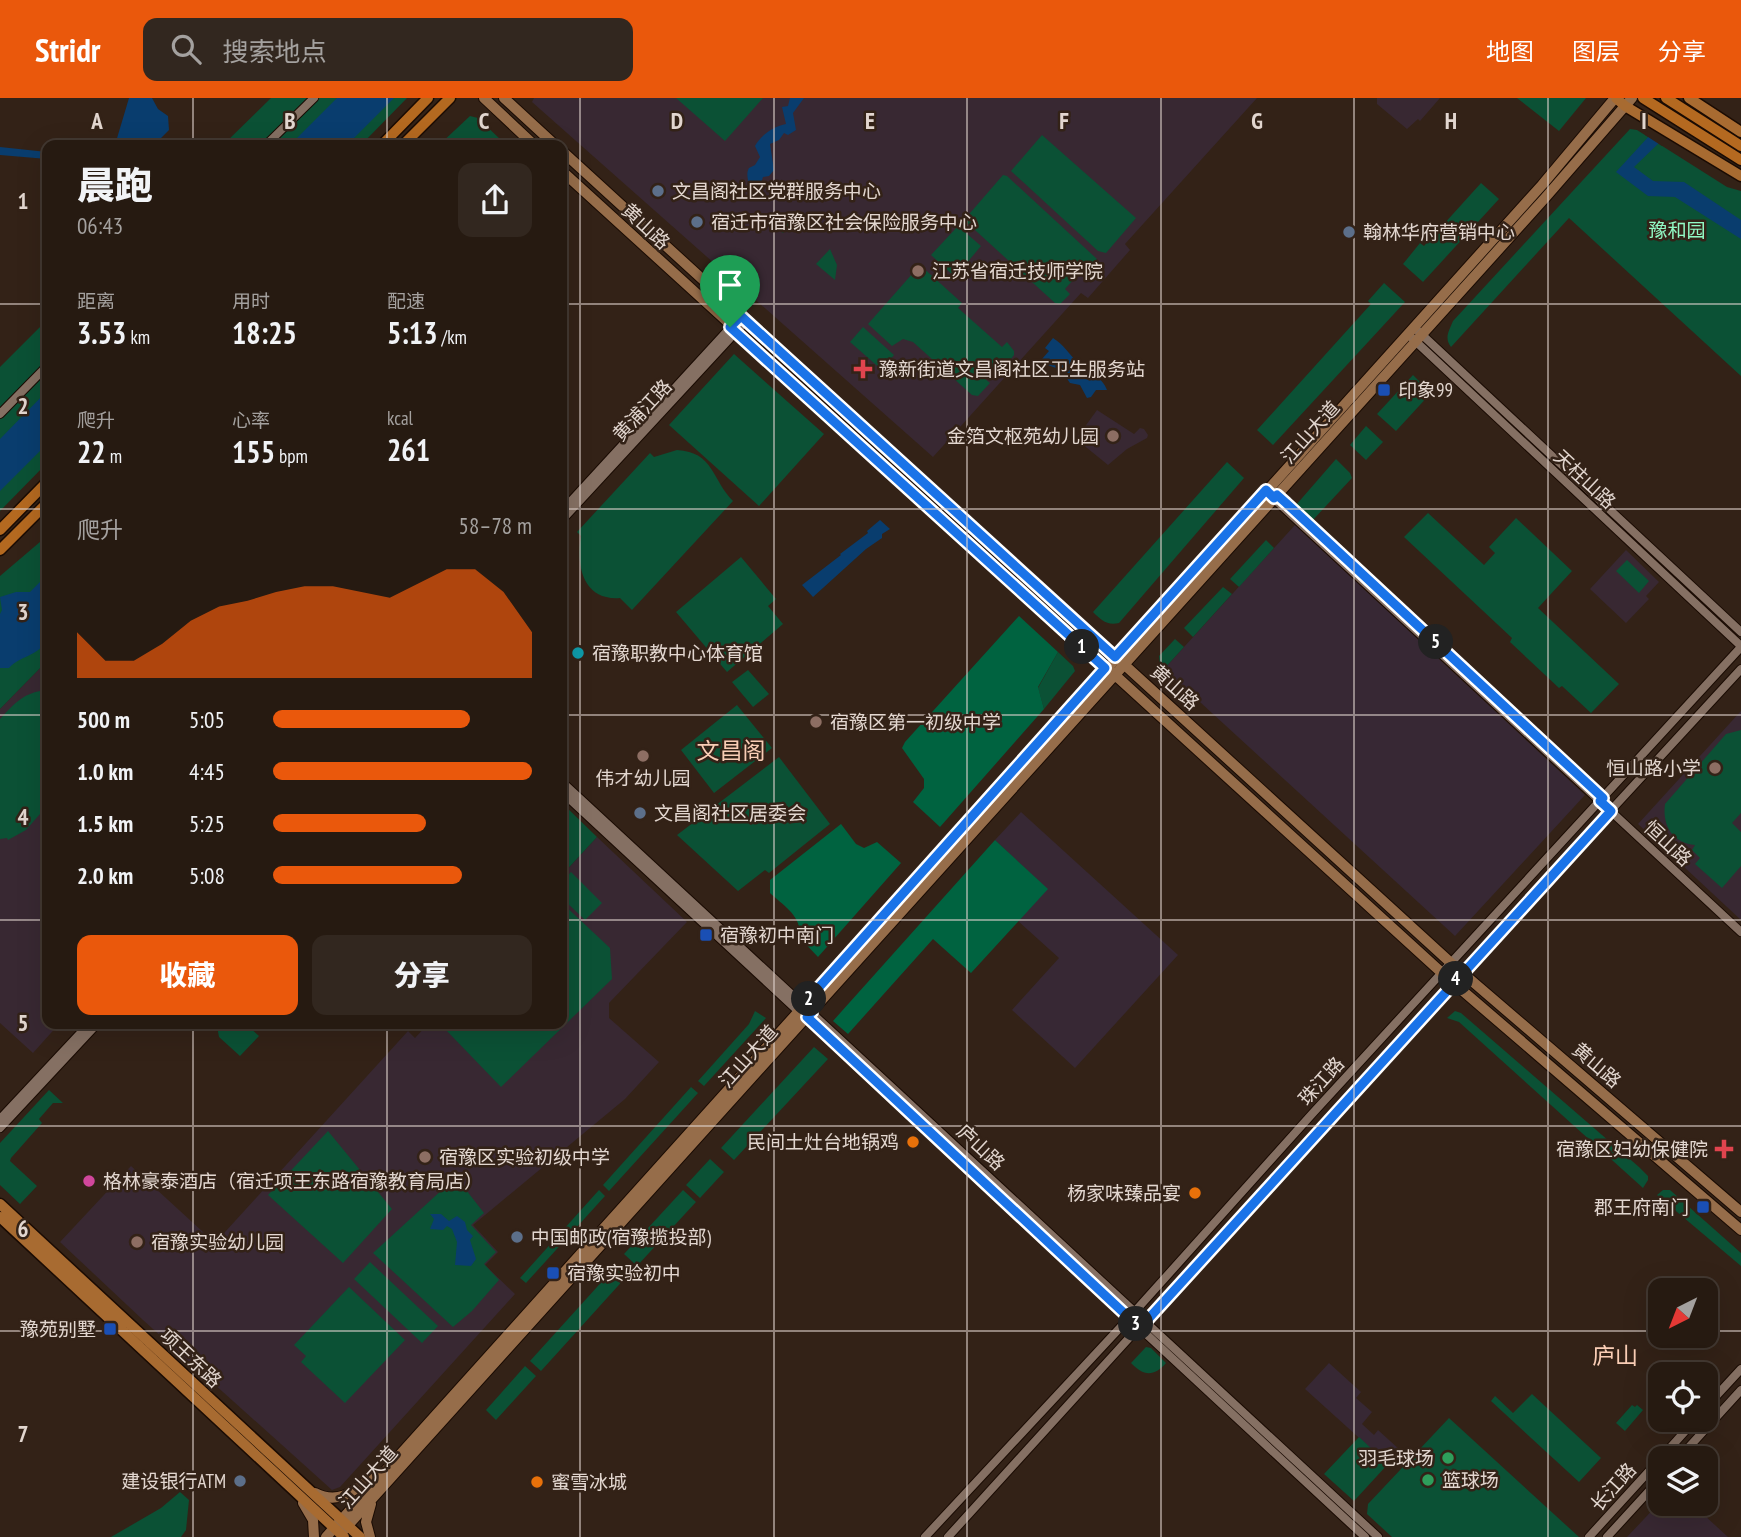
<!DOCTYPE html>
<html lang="zh">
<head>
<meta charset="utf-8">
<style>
	:root { --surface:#261a11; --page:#32271f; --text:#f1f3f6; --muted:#a4a19f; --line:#423831; --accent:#ea580c }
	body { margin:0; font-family:"PT Sans Narrow","Noto Sans SC",sans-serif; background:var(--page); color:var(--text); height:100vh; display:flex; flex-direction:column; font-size:26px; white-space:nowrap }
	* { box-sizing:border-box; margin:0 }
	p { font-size:23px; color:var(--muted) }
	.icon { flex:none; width:38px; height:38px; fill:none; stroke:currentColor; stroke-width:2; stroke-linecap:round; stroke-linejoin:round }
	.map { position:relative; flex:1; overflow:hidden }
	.side { position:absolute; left:42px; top:42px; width:525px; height:889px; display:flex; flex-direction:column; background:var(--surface); border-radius:14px; box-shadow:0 7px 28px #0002,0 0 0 2px var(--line) }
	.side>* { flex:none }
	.needle { width:46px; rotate:222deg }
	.fabs { position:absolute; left:1648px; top:1180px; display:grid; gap:14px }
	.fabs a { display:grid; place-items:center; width:70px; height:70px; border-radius:14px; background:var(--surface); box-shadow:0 7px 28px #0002,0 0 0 2px var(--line); font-size:35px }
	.pin { position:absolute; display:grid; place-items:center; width:60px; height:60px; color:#fff; margin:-72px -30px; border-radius:50% 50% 50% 0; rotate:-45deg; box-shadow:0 0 7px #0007 }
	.pin .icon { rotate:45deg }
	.km { position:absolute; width:35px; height:35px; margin:-18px; border-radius:50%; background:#222; color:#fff; font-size:19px; line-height:35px; text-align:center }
	.round { display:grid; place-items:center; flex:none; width:74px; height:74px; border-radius:14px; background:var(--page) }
	.headline { display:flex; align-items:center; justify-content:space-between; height:119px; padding:0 35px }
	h1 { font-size:38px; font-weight:800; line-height:52px }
	.metrics { display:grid; grid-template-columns:repeat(3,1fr); gap:10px; height:119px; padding:7px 35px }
	.metrics div { display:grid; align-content:center }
	.metrics b { font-size:30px; font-weight:800 }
	.metrics small { font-size:19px; font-weight:400 }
	.metrics p { font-size:19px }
	.chart { height:196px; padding:14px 35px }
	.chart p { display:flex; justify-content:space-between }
	.chart svg { width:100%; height:126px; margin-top:7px; fill:var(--accent); opacity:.7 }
	.action { display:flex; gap:14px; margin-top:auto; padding:14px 35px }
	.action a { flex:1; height:80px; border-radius:14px; background:var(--accent); color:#fff; font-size:28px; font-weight:800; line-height:80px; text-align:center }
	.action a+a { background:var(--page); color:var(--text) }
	ul { padding:0 35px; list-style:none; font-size:23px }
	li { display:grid; grid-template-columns:112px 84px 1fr; align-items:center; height:52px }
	li i { height:18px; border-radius:9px; background:var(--accent) }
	header { display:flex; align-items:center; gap:42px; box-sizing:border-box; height:98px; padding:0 35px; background:var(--accent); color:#fff }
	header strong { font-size:33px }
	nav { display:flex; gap:38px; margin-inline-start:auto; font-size:24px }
	.search { width:490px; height:63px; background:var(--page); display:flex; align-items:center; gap:18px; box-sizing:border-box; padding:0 24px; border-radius:14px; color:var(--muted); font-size:26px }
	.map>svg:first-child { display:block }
	.industrial { fill:#372834 }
	.education { fill:#382832 }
	.green { fill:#0b5135 }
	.forest { fill:#006340 }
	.water { fill:#093d6e }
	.pier { fill:#332217 }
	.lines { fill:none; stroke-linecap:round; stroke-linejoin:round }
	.tertiary-casing { stroke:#1a0b03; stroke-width:10 }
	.secondary-casing { stroke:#1a0b03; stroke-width:12 }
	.primary-casing { stroke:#1a0b03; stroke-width:13 }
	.trunk-casing { stroke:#1a0b03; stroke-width:13 }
	.tertiary { stroke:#857063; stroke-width:8 }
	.secondary { stroke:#966d4a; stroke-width:10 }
	.primary { stroke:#a86b31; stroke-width:10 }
	.trunk { stroke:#b46920; stroke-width:10 }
	.route-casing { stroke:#fff; stroke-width:14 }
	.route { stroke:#1a73e8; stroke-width:9 }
	.grid { fill:none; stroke:#e2d6cf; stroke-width:2; stroke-opacity:0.55 }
	.service-dot { fill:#5c6f8a; stroke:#332217; stroke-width:2.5 }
	.education-dot { fill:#8d6e63; stroke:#332217; stroke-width:2.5 }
	.health-dot { fill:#e0444e; stroke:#332217; stroke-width:2.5 }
	.transit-dot { fill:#1a4fb4; stroke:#332217; stroke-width:2.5 }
	.culture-dot { fill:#0f9aa8; stroke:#332217; stroke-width:2.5 }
	.food-dot { fill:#e8710a; stroke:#332217; stroke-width:2.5 }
	.hotel-dot { fill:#d1479c; stroke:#332217; stroke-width:2.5 }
	.leisure-dot { fill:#2e9e5b; stroke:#332217; stroke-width:2.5 }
	.labels { text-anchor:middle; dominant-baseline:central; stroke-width:5; stroke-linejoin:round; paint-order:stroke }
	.poi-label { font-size:19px; fill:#e2d6cf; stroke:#332217; text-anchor:start }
	.street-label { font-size:19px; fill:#e2d6cf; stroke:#332217 }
	.park-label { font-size:19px; fill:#91fac5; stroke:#332217 }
	.quarter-label { font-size:23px; fill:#f9cdb5; stroke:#332217 }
	.grid-label { font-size:23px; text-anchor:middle; font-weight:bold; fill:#e2d6cf; stroke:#332217; stroke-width:5; stroke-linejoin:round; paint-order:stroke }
</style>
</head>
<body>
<header>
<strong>Stridr</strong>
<div class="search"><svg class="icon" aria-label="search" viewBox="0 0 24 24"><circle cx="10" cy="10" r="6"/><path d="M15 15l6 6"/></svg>搜索地点</div>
<nav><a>地图</a><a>图层</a><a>分享</a></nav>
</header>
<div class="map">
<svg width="1741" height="1439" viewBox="0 0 1741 1439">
	<rect width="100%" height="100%" fill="#332217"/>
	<path class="industrial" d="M1295,427L1585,697L1455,838L1164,571Z
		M1021,714L1178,857L1075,970L1012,912L1059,860L1018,823L1047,791L995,742Z
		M1329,1265L1361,1294L1356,1300L1372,1314L1362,1326L1374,1337L1378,1332L1400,1352L1388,1366L1305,1291Z"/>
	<path class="education" d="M534,0H1257L1125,146L1130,152L1088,200L1081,195L933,359L532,4Z
		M1377,0H1440L1420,23L1418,21L1407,31L1377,6Z
		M1097,312L1134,336L1140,330L1144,331L1148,337L1147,340L1127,351L1108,367L1076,341Z
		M1626,452L1659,484L1646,498L1649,501L1626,525L1590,491Z
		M47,563V926H59L33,955L0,925V611Z
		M1741,613V822L1638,726Z
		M597,739L687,824L609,905V920L659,964L625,1001L473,1127L498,1154L485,1167L515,1196L340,1389L332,1392L143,1222L60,1144L131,1068L215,1145L408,933L415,940L428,926H562V777Z
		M1661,1403V1405H1691L1728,1439H1627Z"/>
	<path class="green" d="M271,0H407L361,47H223Z
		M676,0H763L725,43Z
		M1517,0H1586L1559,33Z
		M470,18L478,20L501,42L496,47H439Z
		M1630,31L1637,32L1727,89L1741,93V278L1569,120L1451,249C1444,240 1449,233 1453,223Z
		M1042,37L1136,120L1106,155L1098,153L1011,73Z
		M1003,77L1007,78L1097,161L1095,168L1090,163L1065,191L1070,196L1060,206L1055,205L964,122Z
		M1481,85L1499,101L1423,184L1403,166L1420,145L1424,148Z
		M772,116L787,117L796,120L783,135L764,119Z
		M958,128L981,148L955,179L931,157Z
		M830,151L837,167L835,182L816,166Z
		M920,167L962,205L958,210L1002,249L1007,244L1014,253V257L1008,265L1002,260L984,280L990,285L978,298L972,297L913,244L903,241L892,248L868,226Z
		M1384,185L1405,204L1273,347L1257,332L1371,206L1368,203Z
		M47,222V365L0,413V269Z
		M863,229L894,257L882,272L850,244Z
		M734,256L824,336L759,408L669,327Z
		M1413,277L1431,295L1396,333L1377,316Z
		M1366,328L1383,344L1366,362L1350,347Z
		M677,352C714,354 712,382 733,403L632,512L620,500C582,503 576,466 581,438L577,434L650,355L654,359Z
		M1336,361L1350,375L1352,380L1312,423L1296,407Z
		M1227,364L1244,380L1119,525C1107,528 1101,522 1093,514Z
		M1428,415L1484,467L1495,455L1489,449L1516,420L1572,473L1538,510L1619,586L1591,615L1562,588L1559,590L1510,544L1512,540L1404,439Z
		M47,438V563L0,611V478Z
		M1266,442L1274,450L1239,489L1230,481Z
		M741,459L776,501L768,508L783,526L727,574L676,514Z
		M1627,462L1649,483L1639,495L1616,473Z
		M1223,489L1232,496L1193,539L1184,530Z
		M1175,541L1184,549L1164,571L1160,567L1159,558Z
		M1058,554L1073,568L1075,573L1044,611L1038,590Z
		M748,572L769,596L753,609L732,584Z
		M47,592V708L26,732L8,742L7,740L0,741V621C15,605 24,594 47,592Z
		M737,607L772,650L714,695L681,652Z
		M1741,632V715L1732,725L1741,734V768L1722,790L1695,766L1700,760L1692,752L1695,747C1673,745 1662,728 1665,706L1726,636Z
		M779,659L830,726L769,775L765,772L738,793L677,737Z
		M562,705L597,739L562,777Z
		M571,774L602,805L585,822L562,800V784Z
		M562,805L610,850L612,881L501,989L446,932L450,929L447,926H562Z
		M755,913L766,920L704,988L698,983L749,926Z
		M1455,913L1461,915L1639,1069L1648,1078V1082L1643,1090L1459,924L1447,920Z
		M219,926H246L259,938L240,958L219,939L217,928Z
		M814,949L828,961L734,1062L721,1050Z
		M691,989L698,995L609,1093L603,1087Z
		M49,992L63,1005H53L39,1021L42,1025L11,1060L10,1063L37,1088L20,1106L0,1087V1045Z
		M328,1033L392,1111L343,1165L268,1097Z
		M710,1061L724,1074L700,1100L686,1087Z
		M456,1079L484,1115L471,1127L496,1154L484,1166L499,1182L472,1213L453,1229L373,1155Z
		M599,1092L605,1098L526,1185L520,1180Z
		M683,1092L696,1104L637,1168L624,1156Z
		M1663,1092H1670L1741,1155V1168L1657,1097Z
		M370,1164L438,1228L422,1245L354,1181Z
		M616,1168L627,1178L541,1273L530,1263Z
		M349,1189L405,1242L345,1305L301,1264L306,1258L294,1247Z
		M1146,1249L1151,1250L1166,1265C1154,1279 1143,1278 1131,1265Z
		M525,1268L536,1278L496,1322L486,1312Z
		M1532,1296L1601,1360L1579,1384L1491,1303L1495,1298L1513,1315Z
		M1632,1307L1635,1309L1637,1307L1643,1312L1625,1333L1616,1325Z
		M1449,1320L1579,1439H1392L1367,1416L1368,1406Z
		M1359,1339L1388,1366L1354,1403L1324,1376Z
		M180,1394L189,1402L186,1432L181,1439H111L161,1410Z"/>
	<path class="forest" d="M1019,518L1058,554L1038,589L1044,611L940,729L913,704L924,690V681L902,650L905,644Z
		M841,726L856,746L864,750L877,744L901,765L818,859L799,839C803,819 784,808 770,795V782Z
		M995,742L1048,791L971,875L933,841L848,936L833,923Z"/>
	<path class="water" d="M129,0H152L158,11L168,18L169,32L154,47H115Z
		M337,0H394L347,47H290Z
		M790,0H804L793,15L796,32L788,37L784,35L779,42L770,46L774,72L769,78L763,79L759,91L754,93C749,89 745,76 749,70L755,67L760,59L755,48C761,37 774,28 786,26L782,9L788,8Z
		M1684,0L1685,20L1634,69L1653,83L1684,84L1741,122V141L1675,99L1648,98L1616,74Z
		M0,49L47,54V61L0,57Z
		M1053,240C1064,247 1069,256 1078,265C1087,274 1103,279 1107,292H1096L1091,299L1087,300L1080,287L1070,285L1061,272L1048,267L1042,261L1049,253L1045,250Z
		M47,293V346L0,393V341Z
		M880,422L890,431L882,436V440L866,451L813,499L802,487L841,457L840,456L868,435L867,433Z
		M47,477V493L45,495L47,501L46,544C34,560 21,557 9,570H0V516L2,512L0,499L16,494H30Z
		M430,1116H441L449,1123L457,1118L465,1124L467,1132L473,1138L470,1142L476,1161L471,1168L455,1167L457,1144L452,1131L447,1128L443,1132L430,1131L434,1121Z"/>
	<path class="pier" d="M1679,0H1706L1662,48L1645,37Z"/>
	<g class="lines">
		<defs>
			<path id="tertiary" d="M266,47L314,0
				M1418,233L1741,534
				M1412,240L1741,548
				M0,316L47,268
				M1270,397L1741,834
				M562,413L741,218
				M562,422L746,223
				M562,684L1378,1439
				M562,694L1365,1439
				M0,1021L89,926
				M0,1030L97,926
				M1706,1309L1741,1271
				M1661,1360L1696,1321
				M1679,1360L1741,1292
				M925,1439L1129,1220L1312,1016L1741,549
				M948,1439L1462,874L1741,571
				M1589,1439L1661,1360
				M1607,1439L1661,1380"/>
			<path id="secondary" d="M484,0L534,47
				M504,0L555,47
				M562,53L1451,865L1741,1114
				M562,73L1442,875L1741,1132
				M315,1395C338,1407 353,1394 372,1379
				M303,1405L313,1422L314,1439
				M343,1433L1545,100L1632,0
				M326,1439L1542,87L1615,0
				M370,1439L366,1424L371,1406"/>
			<path id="primary" d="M1616,0L1625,8L1741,78
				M1689,0L1741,34
				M0,1106L360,1439
				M0,1119L344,1439"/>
			<path id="trunk" d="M1643,0L1741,62
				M1666,0L1741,48
				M382,47L428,0
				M403,47L450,0
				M0,432L47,384
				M0,452L47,405"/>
		</defs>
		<use href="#tertiary" class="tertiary-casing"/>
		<use href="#secondary" class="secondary-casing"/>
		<use href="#primary" class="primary-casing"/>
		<use href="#trunk" class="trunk-casing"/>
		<use href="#tertiary" class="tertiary"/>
		<use href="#secondary" class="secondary"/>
		<use href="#primary" class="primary"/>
		<use href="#trunk" class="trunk"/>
	</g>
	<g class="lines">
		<defs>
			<path id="route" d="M741,218L1115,559L1266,392L1274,400L1277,397L1286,405L1603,700L1600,703L1611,713L1140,1230L807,919L812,914L804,906L1105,570L730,229Z"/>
		</defs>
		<use href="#route" class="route-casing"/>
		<use href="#route" class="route"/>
	</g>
	<path class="grid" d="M193,0V47M387,0V47M580,0V1439M774,0V1439M967,0V1439M1161,0V1439M1354,0V1439M1548,0V1439M0,206H47M562,206H1741M0,411H47M562,411H1741M0,617H47M562,617H1741M0,822H47M562,822H1741M193,926V1439M387,926V1439M0,1028H1741M0,1233H1661M1706,1233H1741"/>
	<g class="service-dot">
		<circle cx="658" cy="93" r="7"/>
		<circle cx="697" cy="124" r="7"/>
		<circle cx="1349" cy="134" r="7"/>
		<circle cx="640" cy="715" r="7"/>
		<circle cx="517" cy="1139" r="7"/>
		<circle cx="240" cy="1383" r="7"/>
	</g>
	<g class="education-dot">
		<circle cx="918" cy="173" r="7"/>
		<circle cx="1113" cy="338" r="7"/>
		<circle cx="816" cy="624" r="7"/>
		<circle cx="643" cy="658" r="7"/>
		<circle cx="1715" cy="670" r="7"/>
		<circle cx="425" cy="1059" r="7"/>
		<circle cx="137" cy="1144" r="7"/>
	</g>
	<g class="health-dot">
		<path d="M859.5 260.5h7v7h7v7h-7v7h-7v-7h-7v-7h7z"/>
		<path d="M1720.5 1040.5h7v7h7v7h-7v7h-7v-7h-7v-7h7z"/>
	</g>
	<g class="transit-dot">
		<rect x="1377" y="285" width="14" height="14" rx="3.5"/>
		<rect x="699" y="830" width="14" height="14" rx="3.5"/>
		<rect x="1696" y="1102" width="14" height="14" rx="3.5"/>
		<rect x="546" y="1168" width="14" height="14" rx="3.5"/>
		<rect x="103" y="1224" width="14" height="14" rx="3.5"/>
	</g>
	<circle class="culture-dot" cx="578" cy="555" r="7"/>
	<g class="food-dot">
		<circle cx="913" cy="1044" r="7"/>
		<circle cx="1195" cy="1095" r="7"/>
		<circle cx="537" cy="1384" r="7"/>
	</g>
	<circle class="hotel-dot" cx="89" cy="1083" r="7"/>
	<g class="leisure-dot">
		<circle cx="1448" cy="1360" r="7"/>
		<circle cx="1428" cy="1382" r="7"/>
	</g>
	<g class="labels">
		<g class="poi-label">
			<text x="672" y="93">文昌阁社区党群服务中心</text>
			<text x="711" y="124">宿迁市宿豫区社会保险服务中心</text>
			<text x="1363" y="134">翰林华府营销中心</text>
			<text x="932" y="173">江苏省宿迁技师学院</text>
			<text x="879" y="271">豫新街道文昌阁社区卫生服务站</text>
			<text x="1398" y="292">印象99</text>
			<text x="1099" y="338" text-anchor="end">金箔文枢苑幼儿园</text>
			<text x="592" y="555">宿豫职教中心体育馆</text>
			<text x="830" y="624">宿豫区第一初级中学</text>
			<text x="1701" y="670" text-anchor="end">恒山路小学</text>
			<text x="643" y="680" text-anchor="middle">伟才幼儿园</text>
			<text x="654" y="715">文昌阁社区居委会</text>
			<text x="720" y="837">宿豫初中南门</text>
			<text x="899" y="1044" text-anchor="end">民间土灶台地锅鸡</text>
			<text x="1708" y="1051" text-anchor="end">宿豫区妇幼保健院</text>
			<text x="439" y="1059">宿豫区实验初级中学</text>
			<text x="103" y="1083">格林豪泰酒店（宿迁项王东路宿豫教育局店）</text>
			<text x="1181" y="1095" text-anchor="end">杨家味臻品宴</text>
			<text x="1689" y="1109" text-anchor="end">郡王府南门</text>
			<text x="531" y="1139">中国邮政(宿豫揽投部)</text>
			<text x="151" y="1144">宿豫实验幼儿园</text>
			<text x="567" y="1175">宿豫实验初中</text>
			<text x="96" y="1231" text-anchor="end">豫苑别墅</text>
			<text x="1434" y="1360" text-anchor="end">羽毛球场</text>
			<text x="1442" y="1382">篮球场</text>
			<text x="226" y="1383" text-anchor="end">建设银行ATM</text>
			<text x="551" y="1384">蜜雪冰城</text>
		</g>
		<g class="street-label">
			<text transform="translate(646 128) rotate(43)">黄山路</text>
			<text transform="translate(642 312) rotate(-47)">黄浦江路</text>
			<text transform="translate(1310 334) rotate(-48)">江山大道</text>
			<text transform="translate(1585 381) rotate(43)">天柱山路</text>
			<text transform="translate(1175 589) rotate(42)">黄山路</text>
			<text transform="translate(1668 745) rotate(43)">恒山路</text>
			<text transform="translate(748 958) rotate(-48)">江山大道</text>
			<text transform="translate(1597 967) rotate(41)">黄山路</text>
			<text transform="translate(1321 983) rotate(-48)">珠江路</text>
			<text transform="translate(981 1049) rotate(43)">庐山路</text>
			<text transform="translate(191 1260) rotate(43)">项王东路</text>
			<text transform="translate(368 1379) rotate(-48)">江山大道</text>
			<text transform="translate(1613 1389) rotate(-48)">长江路</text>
		</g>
		<g class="park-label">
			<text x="1677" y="132">豫和园</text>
		</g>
		<g class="quarter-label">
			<text x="731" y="652">文昌阁</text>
			<text x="1615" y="1257">庐山</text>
		</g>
	</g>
	<g class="grid-label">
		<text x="97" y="31">A</text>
		<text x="290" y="31">B</text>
		<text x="484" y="31">C</text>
		<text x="677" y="31">D</text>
		<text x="870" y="31">E</text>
		<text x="1064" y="31">F</text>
		<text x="1257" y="31">G</text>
		<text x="1451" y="31">H</text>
		<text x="1644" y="31">I</text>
		<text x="23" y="111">1</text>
		<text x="23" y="316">2</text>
		<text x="23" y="522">3</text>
		<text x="23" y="727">4</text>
		<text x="23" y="933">5</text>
		<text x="23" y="1139">6</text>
		<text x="23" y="1344">7</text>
	</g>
</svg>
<div class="fabs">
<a><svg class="needle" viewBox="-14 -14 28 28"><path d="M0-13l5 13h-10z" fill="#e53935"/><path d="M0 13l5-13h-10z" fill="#a4a19f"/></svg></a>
<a><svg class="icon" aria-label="locate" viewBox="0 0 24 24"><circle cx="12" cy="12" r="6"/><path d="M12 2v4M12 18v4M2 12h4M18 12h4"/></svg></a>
<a><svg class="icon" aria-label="layers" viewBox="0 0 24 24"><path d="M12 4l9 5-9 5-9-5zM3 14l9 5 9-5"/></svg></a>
</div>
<div class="pin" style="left:730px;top:229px;background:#1e9e55"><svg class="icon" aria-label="arrive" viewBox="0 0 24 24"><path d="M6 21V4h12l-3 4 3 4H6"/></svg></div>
<b class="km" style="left:1082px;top:549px">1</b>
<b class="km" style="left:809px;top:901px">2</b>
<b class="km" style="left:1136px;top:1226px">3</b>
<b class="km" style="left:1456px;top:881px">4</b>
<b class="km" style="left:1436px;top:544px">5</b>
<section class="side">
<div class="headline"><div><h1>晨跑</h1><p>06:43</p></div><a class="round"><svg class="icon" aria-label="share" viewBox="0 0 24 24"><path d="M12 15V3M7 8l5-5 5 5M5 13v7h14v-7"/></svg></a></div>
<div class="metrics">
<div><p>距离</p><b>3.53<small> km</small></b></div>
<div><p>用时</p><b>18:25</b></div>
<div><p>配速</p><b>5:13<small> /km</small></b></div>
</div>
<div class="metrics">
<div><p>爬升</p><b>22<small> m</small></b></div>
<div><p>心率</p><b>155<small> bpm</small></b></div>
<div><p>kcal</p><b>261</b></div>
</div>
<div class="chart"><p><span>爬升</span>58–78 m</p>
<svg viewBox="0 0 160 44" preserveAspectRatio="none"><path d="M0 44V28L10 38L20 38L30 32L40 24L50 19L60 17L70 14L80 12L90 12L100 14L110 16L120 11L130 6L140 6L150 14L160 28V44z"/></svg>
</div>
<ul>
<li><b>500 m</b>5:05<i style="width:76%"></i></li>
<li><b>1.0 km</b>4:45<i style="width:100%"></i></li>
<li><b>1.5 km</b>5:25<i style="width:59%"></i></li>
<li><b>2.0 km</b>5:08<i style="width:73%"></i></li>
</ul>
<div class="action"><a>收藏</a><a>分享</a></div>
</section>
</div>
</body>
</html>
